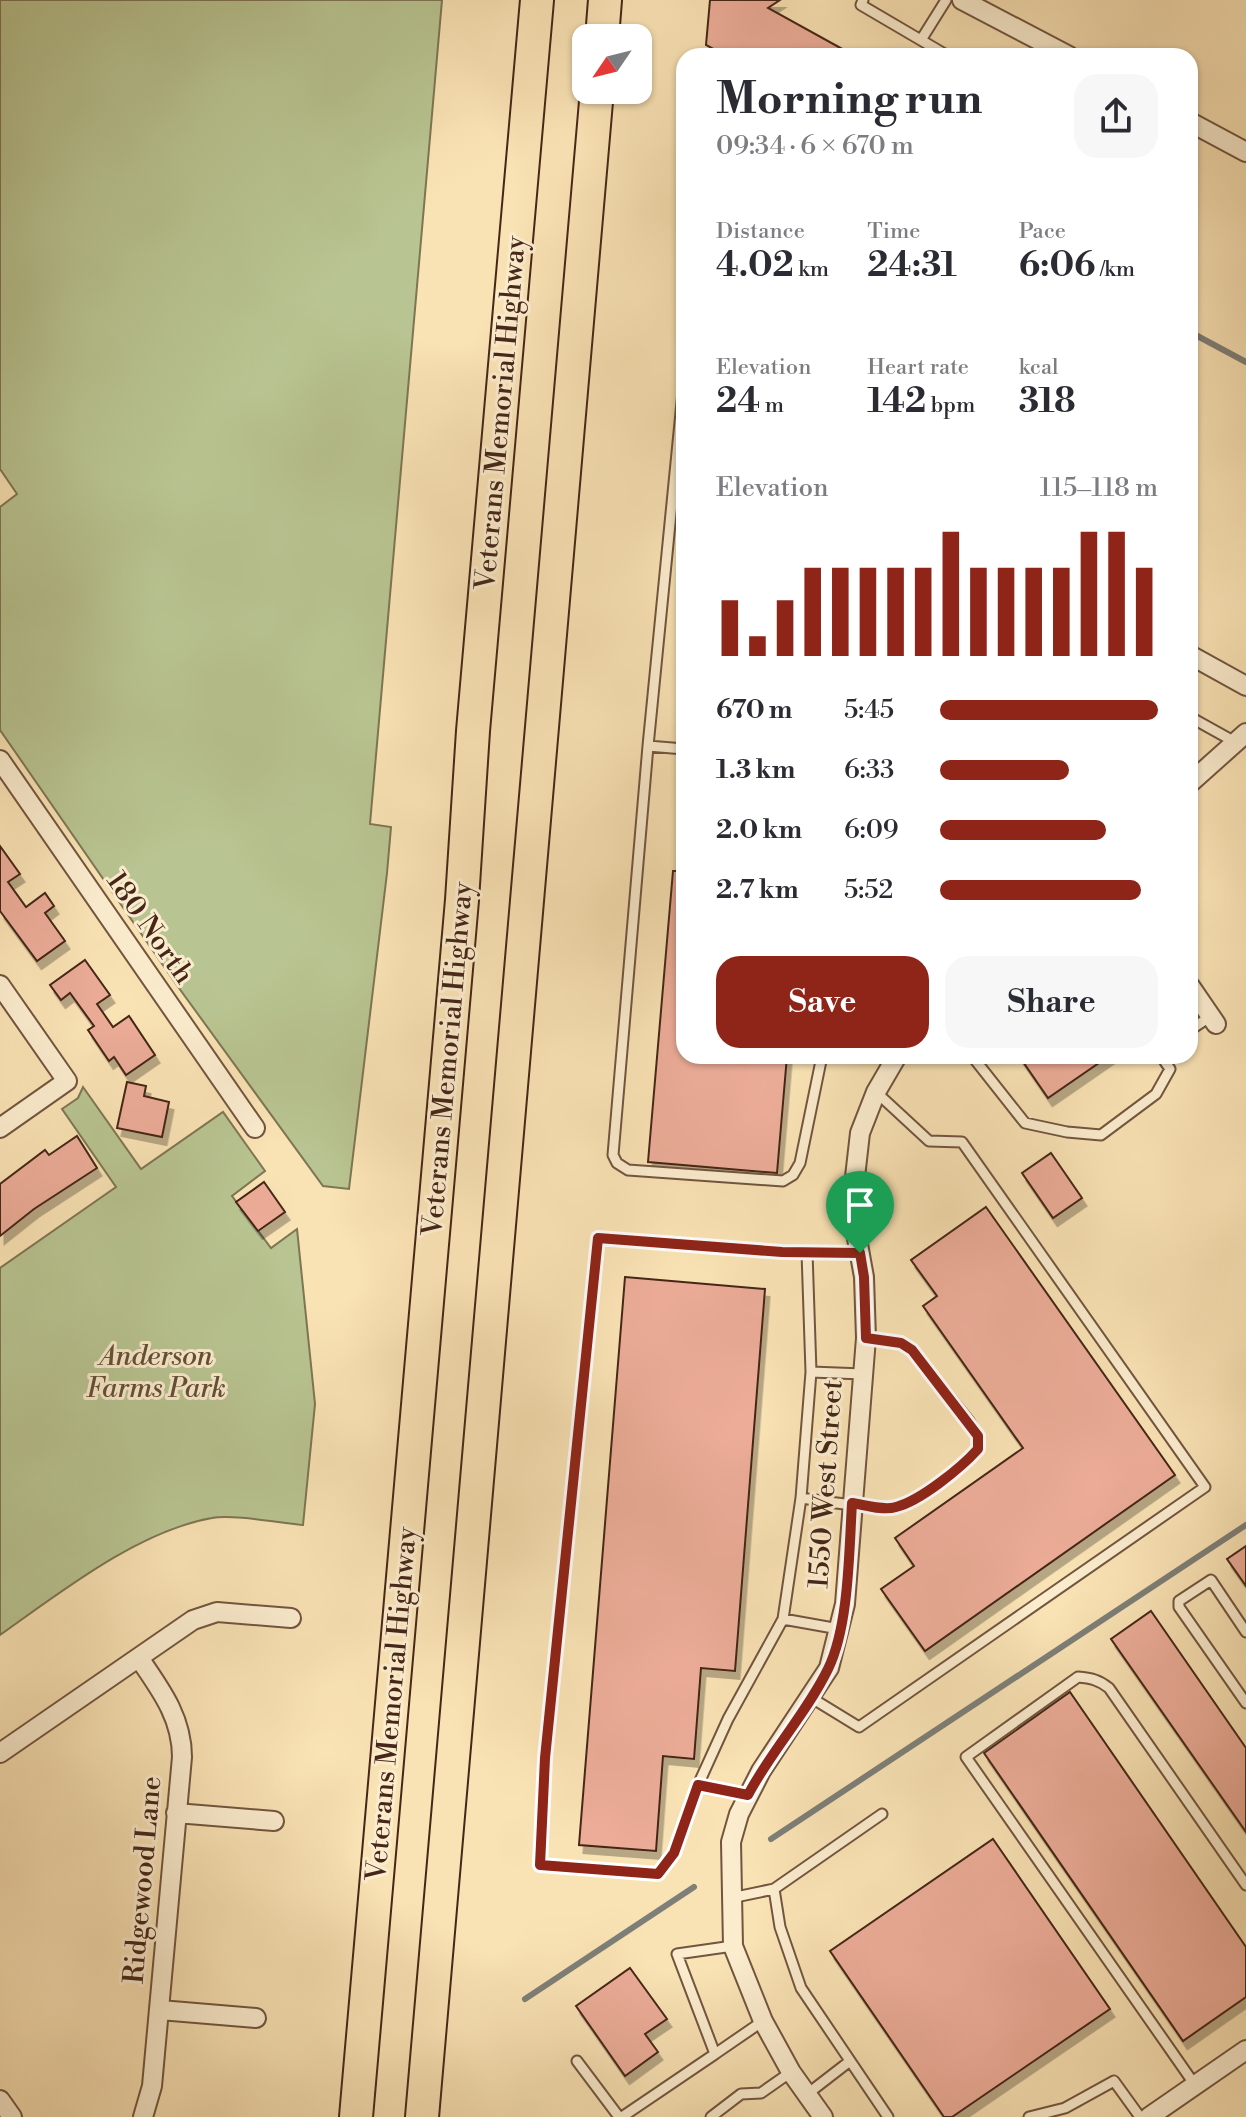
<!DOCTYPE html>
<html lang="en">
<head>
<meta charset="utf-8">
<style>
	:root { --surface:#fff; --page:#f7f7f7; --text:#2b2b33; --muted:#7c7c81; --accent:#8f2418 }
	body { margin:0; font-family:"Libre Bodoni",serif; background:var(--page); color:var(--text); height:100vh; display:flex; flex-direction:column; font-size:30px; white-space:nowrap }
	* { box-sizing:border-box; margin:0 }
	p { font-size:26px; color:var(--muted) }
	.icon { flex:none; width:44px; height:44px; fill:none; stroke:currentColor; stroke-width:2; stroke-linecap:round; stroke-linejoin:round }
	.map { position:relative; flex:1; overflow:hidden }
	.details { position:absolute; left:676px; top:48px; width:522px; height:1016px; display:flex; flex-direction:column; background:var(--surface); border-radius:24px; box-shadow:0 2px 6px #0004 }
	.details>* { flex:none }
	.needle { width:52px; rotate:235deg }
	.fabs { position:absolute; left:572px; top:24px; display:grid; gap:16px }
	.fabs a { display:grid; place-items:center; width:80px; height:80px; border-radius:16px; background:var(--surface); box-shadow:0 2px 6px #0004; font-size:40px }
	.pin { position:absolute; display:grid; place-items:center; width:68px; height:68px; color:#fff; margin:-82px -34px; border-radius:50% 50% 50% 0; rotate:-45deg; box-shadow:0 0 8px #0007 }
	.pin .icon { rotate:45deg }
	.round { display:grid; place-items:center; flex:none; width:84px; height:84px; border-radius:24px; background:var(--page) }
	.summary { display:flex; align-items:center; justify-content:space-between; height:136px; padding:0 40px }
	h1 { font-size:44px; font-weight:800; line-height:60px }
	.metrics { display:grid; grid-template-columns:repeat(3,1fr); gap:12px; height:136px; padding:8px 40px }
	.metrics div { display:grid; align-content:center }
	.metrics b { font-size:34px; font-weight:800 }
	.metrics small { font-size:22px; font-weight:400 }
	.metrics p { font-size:22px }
	.chart { height:224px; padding:16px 40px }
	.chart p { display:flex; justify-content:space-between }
	.chart svg { width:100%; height:144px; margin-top:8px; stroke:var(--accent); stroke-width:6 }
	.cta { display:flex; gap:16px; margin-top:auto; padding:16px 40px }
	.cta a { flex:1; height:92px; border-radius:24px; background:var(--accent); color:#fff; font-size:32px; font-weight:800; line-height:92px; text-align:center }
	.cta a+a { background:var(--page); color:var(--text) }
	ul { padding:0 40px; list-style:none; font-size:26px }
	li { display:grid; grid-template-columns:128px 96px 1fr; align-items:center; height:60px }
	li i { height:20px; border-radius:10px; background:var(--accent) }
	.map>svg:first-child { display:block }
	.green { fill:#b8c491; stroke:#7e7554; stroke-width:2 }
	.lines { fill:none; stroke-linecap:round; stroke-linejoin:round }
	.stream { stroke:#7d7f78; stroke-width:6 }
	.building { fill:#ecac98; stroke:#452618; stroke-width:2; filter:url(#shadow) }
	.service-casing { stroke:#72553f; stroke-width:13 }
	.minor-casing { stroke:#72553f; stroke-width:22 }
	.motorway-casing { stroke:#452618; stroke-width:36 }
	.service { stroke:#fbecce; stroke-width:9 }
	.minor { stroke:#fbecce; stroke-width:18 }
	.motorway { stroke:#f9e2b4; stroke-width:32 }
	.route-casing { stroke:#fff; stroke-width:16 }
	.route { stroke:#8f2418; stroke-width:10 }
	.labels { text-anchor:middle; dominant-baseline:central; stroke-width:6; stroke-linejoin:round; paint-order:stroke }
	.street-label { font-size:28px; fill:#452618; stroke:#fbecce }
	.park-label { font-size:28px; font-style:italic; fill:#624e36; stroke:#fbecce }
</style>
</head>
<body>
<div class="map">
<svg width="1246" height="2117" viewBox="0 0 1246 2117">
	<defs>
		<filter id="shadow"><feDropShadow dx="4.5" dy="8" stdDeviation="0" flood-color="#0004"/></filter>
	</defs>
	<rect width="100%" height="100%" fill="#f9e2b4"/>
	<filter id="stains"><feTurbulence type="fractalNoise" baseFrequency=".0025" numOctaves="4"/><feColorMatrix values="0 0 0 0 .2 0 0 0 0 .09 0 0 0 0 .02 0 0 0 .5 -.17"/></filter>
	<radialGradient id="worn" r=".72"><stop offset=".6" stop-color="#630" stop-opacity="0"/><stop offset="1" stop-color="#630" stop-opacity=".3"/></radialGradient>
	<path class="green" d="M0,0H442L370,824L391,827L387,873L349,1189L323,1186L176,984L0,730V507L17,494L0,469Z
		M83,1087L141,1169L223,1112L265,1171L232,1196L271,1248L297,1229L315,1404L303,1525C281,1523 231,1514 212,1518C138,1531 61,1592 0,1635V1268L116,1187L62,1109L78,1098Z"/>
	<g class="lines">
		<path class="stream" d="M1190,332L1246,362
			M771,1839L1246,1525
			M525,1999L694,1887"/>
	</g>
	<path class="building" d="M710,0H780L768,8L855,56H726L706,45Z
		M0,846L20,874L8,882L26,907L45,893L54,906L45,913L65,941L37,961L0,911Z
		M673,871H684V1056H787L777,1173L648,1162Z
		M85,960L110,995L97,1004L113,1027L129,1016L155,1055L126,1075L114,1057L109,1061L88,1030L94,1026L70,993L61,1000L50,985Z
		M1019,1056H1109L1048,1098Z
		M127,1082L146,1086L144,1096L169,1102L162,1137L117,1128Z
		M77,1136L97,1168L34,1209L0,1236V1184L45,1150L49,1155Z
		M1051,1153L1082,1198L1053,1218L1022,1173Z
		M264,1182L285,1212L258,1231L236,1202Z
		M986,1207L1175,1475L925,1651L881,1589L914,1566L895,1538L1023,1448L923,1306L937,1296L911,1260Z
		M625,1277L765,1289L735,1671L701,1668L694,1759L663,1756L656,1851L579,1845Z
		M1246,1546V1586L1227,1559Z
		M1151,1611L1246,1748V1832L1111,1639Z
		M1070,1692L1246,1947V1997L1183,2041L984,1753Z
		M993,1839L1110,2009L952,2117H944L830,1951Z
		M630,1968L667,2019L645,2034L658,2052L625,2076L576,2006Z"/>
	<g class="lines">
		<defs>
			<path id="service" d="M863,0L861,5L948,56
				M921,40L946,0
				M684,382L648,746L684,749
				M1190,717L1235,742
				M648,746L613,1155L617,1163L628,1170L783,1181L793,1175L800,1163L822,1056
				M1190,1030L1211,1016
				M972,1056L1025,1123L1067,1132L1101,1135L1156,1094L1170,1069L1161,1056
				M807,1252L811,1372
				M801,1498L811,1372L863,1374
				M783,1619L801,1498C819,1500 882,1511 895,1507C920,1501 961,1468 978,1449V1436L969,1421L912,1350L901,1343L866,1338
				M1246,1632L1211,1580L1179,1601V1607L1246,1703
				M810,1697L859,1727L1205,1487L962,1142L929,1141L876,1092
				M698,1785L728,1719L783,1619L839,1629
				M748,1795L698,1785L674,1853L658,1874L540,1865L545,1758L598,1238L782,1252L860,1253
				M774,1889L882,1814
				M731,1898L774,1889L780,1927L801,1988L888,2117
				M715,2054L763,2021
				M577,2061L619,2117
				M1195,2085L966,1757L1078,1677C1091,1678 1099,1680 1109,1688L1246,1885
				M806,2095L850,2061
				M622,2117L715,2054L677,1954L733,1946
				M711,2117L741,2094L761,2093L791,2072
				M1029,2117L1065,2108L1114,2081L1140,2117"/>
			<path id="minor" d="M962,0L1069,56
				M1190,122L1246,152
				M1190,655L1246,686
				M0,760L255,1128
				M1190,783L1246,733
				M0,985L67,1081L0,1128
				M1190,986L1216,1024
				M139,1658C161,1690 182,1718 182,1757L152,2086L143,2117
				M0,1753L193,1620L217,1612L291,1618
				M176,1813L274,1821
				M160,2010L256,2018
				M0,2100L12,2117
				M823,2117L791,2072L763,2021L733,1946L731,1842L739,1814L761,1771L829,1668L845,1604L866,1338L864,1277L856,1233L855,1177L860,1133L876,1092L897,1056
				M1149,2117L1246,2050"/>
			<path id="motorway" d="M602,38L605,0
				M356,2117L462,900L473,731L537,0
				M422,2117L597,90"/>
		</defs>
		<use href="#service" class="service-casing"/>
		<use href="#minor" class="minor-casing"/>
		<use href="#motorway" class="motorway-casing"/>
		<use href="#service" class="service"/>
		<use href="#minor" class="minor"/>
		<use href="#motorway" class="motorway"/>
	</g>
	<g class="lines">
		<defs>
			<path id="route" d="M598,1238L782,1252L860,1253L864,1277L866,1338L901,1343L912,1350L978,1436V1449C961,1468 920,1501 896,1507C883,1511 865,1505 852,1503C849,1552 849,1626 828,1669C806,1714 771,1751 748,1795L698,1785L674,1853L658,1874L540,1865L545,1758Z"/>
		</defs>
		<use href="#route" class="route-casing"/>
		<use href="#route" class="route"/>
	</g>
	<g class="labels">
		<g class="street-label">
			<text transform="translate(501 413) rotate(-85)">Veterans Memorial Highway</text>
			<text transform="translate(150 928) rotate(55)">180 North</text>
			<text transform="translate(448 1059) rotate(-85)">Veterans Memorial Highway</text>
			<text transform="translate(826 1484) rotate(-86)">1550 West Street</text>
			<text transform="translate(392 1704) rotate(-85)">Veterans Memorial Highway</text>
			<text transform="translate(143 1880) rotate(-85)">Ridgewood Lane</text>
		</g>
		<g class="park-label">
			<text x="156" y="1356">Anderson<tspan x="156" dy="32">Farms Park</tspan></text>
		</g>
	</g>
	<rect width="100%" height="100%" filter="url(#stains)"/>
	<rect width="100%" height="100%" fill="url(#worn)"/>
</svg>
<div class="fabs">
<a><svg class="needle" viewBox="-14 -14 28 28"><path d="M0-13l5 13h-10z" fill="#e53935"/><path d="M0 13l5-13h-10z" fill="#7c7c81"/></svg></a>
</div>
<div class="pin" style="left:860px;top:1253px;background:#1e9e55"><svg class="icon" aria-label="arrive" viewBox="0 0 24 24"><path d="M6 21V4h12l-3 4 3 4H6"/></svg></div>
<section class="details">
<div class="summary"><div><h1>Morning run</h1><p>09:34 · 6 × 670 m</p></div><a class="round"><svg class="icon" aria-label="share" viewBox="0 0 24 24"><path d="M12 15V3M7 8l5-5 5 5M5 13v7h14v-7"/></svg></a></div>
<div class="metrics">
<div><p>Distance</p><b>4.02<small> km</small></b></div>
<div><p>Time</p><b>24:31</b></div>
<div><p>Pace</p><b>6:06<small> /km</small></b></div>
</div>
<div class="metrics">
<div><p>Elevation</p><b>24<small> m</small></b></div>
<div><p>Heart rate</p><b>142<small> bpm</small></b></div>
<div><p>kcal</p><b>318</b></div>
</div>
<div class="chart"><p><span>Elevation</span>115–118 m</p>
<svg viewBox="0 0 160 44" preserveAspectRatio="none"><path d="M5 44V27M15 44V38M25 44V27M35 44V17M45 44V17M55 44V17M65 44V17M75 44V17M85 44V6M95 44V17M105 44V17M115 44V17M125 44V17M135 44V6M145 44V6M155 44V17"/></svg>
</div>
<ul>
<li><b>670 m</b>5:45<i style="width:100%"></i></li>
<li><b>1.3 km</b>6:33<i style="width:59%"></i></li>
<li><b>2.0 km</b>6:09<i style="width:76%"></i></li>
<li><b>2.7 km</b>5:52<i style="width:92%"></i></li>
</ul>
<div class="cta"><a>Save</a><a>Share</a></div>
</section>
</div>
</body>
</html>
